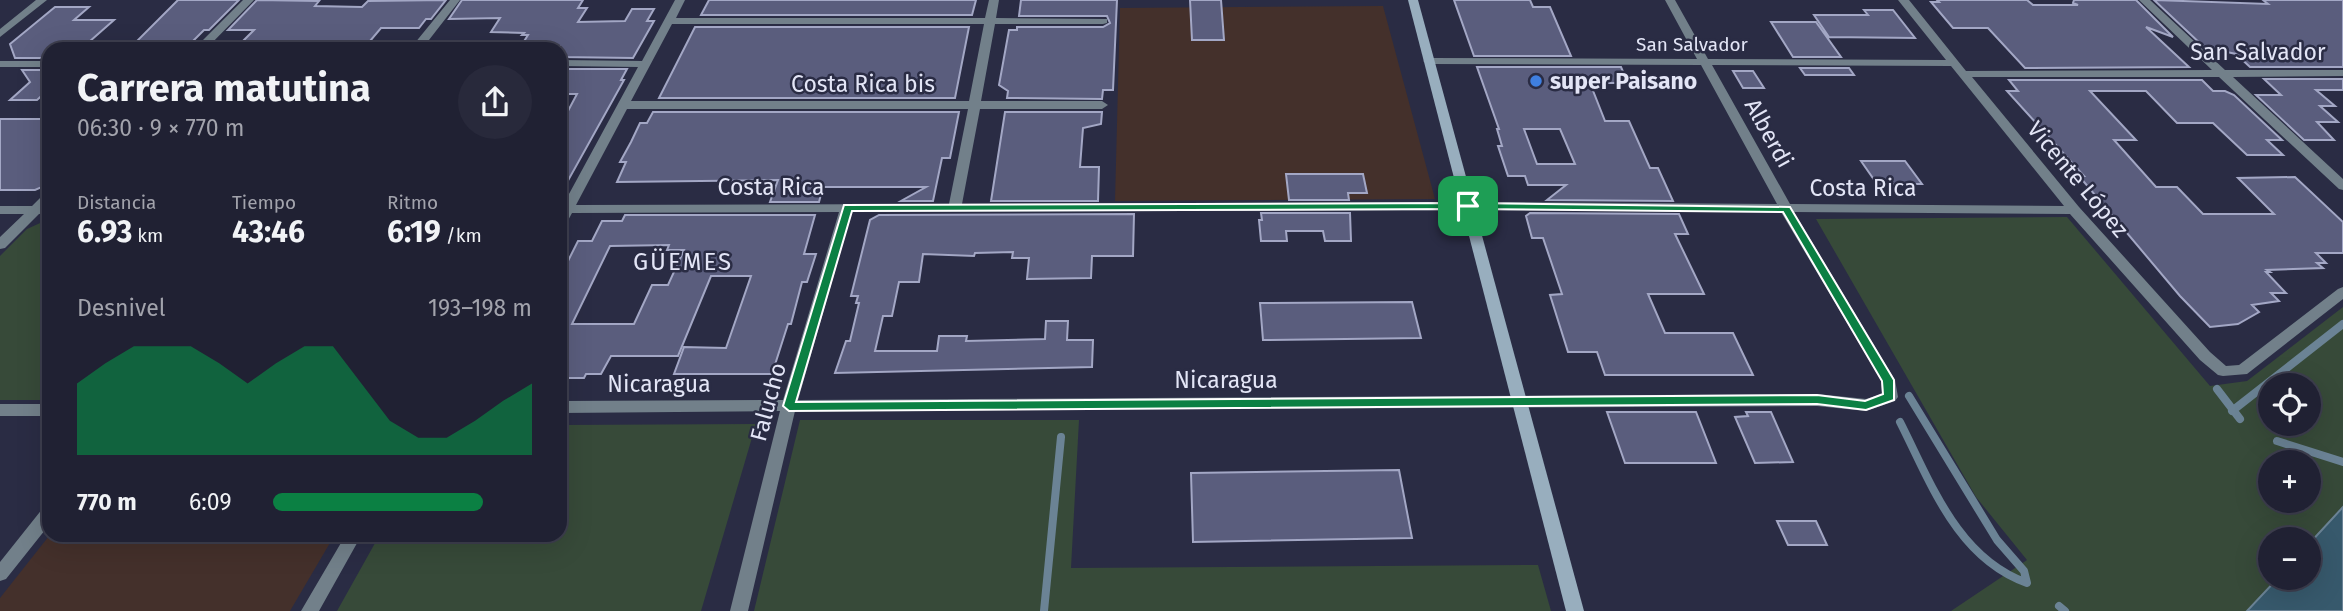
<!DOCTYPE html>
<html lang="es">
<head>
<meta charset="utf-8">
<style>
	:root { --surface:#202133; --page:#28293b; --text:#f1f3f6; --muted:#a2a3ac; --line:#3d3e4e; --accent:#0b8043 }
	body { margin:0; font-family:"Fira Sans",sans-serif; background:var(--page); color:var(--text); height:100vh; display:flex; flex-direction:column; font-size:26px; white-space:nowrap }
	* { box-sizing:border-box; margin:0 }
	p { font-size:23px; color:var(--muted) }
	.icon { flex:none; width:38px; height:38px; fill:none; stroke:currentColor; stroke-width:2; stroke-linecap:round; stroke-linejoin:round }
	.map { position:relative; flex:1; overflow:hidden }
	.details { position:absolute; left:42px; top:42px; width:525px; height:500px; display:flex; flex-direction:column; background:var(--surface); border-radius:21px; box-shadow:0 7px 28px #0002,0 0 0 2px var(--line) }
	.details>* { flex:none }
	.fabs { position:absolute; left:2258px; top:373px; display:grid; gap:14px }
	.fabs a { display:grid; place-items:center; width:63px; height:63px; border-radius:50%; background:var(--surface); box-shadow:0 7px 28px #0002,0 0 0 2px var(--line); font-size:35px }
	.pin { position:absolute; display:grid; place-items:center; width:60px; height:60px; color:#fff; margin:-30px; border-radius:14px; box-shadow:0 4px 10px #0006 }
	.round { display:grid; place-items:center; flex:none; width:74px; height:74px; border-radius:37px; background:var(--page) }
	.head { display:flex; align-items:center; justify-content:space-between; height:119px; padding:0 35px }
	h1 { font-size:38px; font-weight:700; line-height:52px }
	.figures { display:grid; grid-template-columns:repeat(3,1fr); gap:10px; height:119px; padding:7px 35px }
	.figures div { display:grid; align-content:center }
	.figures b { font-size:30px; font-weight:700 }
	.figures small { font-size:19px; font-weight:400 }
	.figures p { font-size:19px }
	.chart { height:196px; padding:14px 35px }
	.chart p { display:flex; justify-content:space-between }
	.chart svg { width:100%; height:126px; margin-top:7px; fill:var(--accent); opacity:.7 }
	ul { padding:0 35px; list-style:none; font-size:23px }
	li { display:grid; grid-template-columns:112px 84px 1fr; align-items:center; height:52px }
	li i { height:18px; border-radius:9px; background:var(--accent) }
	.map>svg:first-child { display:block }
	.industrial { fill:#44302b }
	.green { fill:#374a39; fill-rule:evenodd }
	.water { fill:#37596c; stroke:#6b8395; stroke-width:2 }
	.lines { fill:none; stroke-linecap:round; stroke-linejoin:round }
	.stream { stroke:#6b8395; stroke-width:8 }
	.building { fill:#5a5d7d; stroke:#a3a7c5; stroke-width:2; fill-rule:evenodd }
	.minor { fill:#72808a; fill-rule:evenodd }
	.secondary { fill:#98aebe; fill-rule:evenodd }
	.route { fill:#0b8043; stroke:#fff; stroke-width:2; fill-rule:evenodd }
	.shop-dot { fill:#3f7fe0; stroke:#2a2c44; stroke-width:2.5 }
	.labels { text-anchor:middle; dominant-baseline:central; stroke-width:5; stroke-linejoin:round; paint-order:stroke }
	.far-street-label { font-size:19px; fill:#e3e5f6; stroke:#2a2c44 }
	.street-label { font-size:23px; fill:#e3e5f6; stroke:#2a2c44 }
	.poi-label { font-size:23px; font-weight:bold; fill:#e3e5f6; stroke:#2a2c44; text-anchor:start }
	.neighbourhood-label { font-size:24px; letter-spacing:2px; fill:#e3e5f6; stroke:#2a2c44 }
</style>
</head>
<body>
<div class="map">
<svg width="2343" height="611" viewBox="0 0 2343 611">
	<rect width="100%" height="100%" fill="#2a2c44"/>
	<path class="industrial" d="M1383,6L1435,199L1115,201L1120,8Z
		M49,536H334L290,611H0V598Z"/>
	<path class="green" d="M2067,217L2210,386L2247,381L2343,307V507L2308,545V539H2270V578H2278L2247,611H1951L2027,560L1976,497L1816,219ZM2270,385H2308V424H2270ZM2270,462H2308V500H2270Z
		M49,219V400H0V256L27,229Z
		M800,420H1079L1071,568L1538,565L1551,611H754Z
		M756,424L701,611H337L379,536H560V425Z"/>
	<path class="water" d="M2343,507V611H2247L2278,578H2308V545Z"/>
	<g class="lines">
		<path class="stream" d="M2217,389L2240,419
			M2232,411L2343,324
			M1900,422C1931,483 1957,558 2027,583L2024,571L1997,540L1909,396
			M2277,441L2343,462
			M2059,606L2065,611
			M1044,611L1061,437"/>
	</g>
	<path class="building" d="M178,0H239L209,30H204L192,42L133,45Z
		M257,0L319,1L315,6L362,7L368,1L446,0L431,19H426L419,28H381L365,47H314L318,42H273L267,47L236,48L254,30H228Z
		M462,0H583L578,8H587L578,22L625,21L632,9H654L647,21H654L633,58L560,57V46H521L528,35H522L524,33L491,32L500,18L449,19Z
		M709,0H976L972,15H701Z
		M1021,0H1117L1113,90H1103L1102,99L1007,98L1008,91L999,85L1009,30H1017V27H1103L1110,23L1107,16H1019Z
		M1190,0H1221L1224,40H1192Z
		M1454,0H1530L1533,7H1550L1571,56H1474Z
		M1937,0H2027L2033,5H2078L2073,3L2074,0H2136L2173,37L2146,27L2189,67L2025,68L1988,28H1953L1931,2H1939Z
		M2154,0L2268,4L2263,0H2343V67H2250L2236,54L2204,47Z
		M55,7H89L74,20H114L81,49H49V58H15L10,44Z
		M1864,10H1893L1915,38L1829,37L1814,15H1868Z
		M1771,22H1816L1841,57H1793Z
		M695,27H969L955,98H659Z
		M1477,67H1621L1628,83H1590L1605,121H1629L1650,168H1658L1673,201L1547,200L1566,185H1528L1525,176H1508L1498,146H1502L1497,129H1499ZM1524,129H1560L1575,164H1537Z
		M1800,68H1849L1854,75H1805Z
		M560,69H627L621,80H624L560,195V126L577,94H560Z
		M22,70H49V89L37,100H10L30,82Z
		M1733,71H1753L1764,88H1743Z
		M2264,79H2343V90H2316L2335,106H2320L2338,122H2317L2334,140H2304L2256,95H2281Z
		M2009,80H2202L2213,91H2225L2234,95L2282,140H2267L2283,155H2247L2213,123H2177L2146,91H2090L2136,140H2114L2156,187H2177L2203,214H2274L2238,178L2295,177L2343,222V253H2316L2326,263H2317L2323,268L2267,270L2270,272H2266L2286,293H2271L2279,301L2252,305L2259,312L2238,324L2210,327L2180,296L2079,176H2084L2007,91H2018Z
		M653,112H959L950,158H942L933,201H901L926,187H823L819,202H770L778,180L617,182L626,162H620L631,142L640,123H647Z
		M1005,112H1102L1101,124L1083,128L1080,167H1099L1098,201H991Z
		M0,119H49V180L42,187L35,190H0Z
		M1861,161H1905L1922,184H1877Z
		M1286,174H1363L1367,193H1348L1349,200H1289Z
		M1261,213H1350L1351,241H1325L1323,231H1286L1287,241H1261L1259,220H1262Z
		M1530,213L1679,214L1688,234H1675L1704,294H1648L1665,333H1733L1753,375H1605L1597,352H1568L1550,295L1562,294L1543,238H1532L1526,216Z
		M1134,214L1133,256H1092L1091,278L1027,279L1029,258H1012L1013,252L975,253L974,256L923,254L919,282H899L892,316H883L875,351H937L939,336H967L966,341L1045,339L1046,321H1068L1067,340H1093L1092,367L835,373L846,341H850L859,303H856L858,296H851L870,220L879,215Z
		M625,215H815L804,254H816L807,282H802L791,324H788L772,374H674L684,347L726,348L751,276H711L678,356H611L601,374H586L584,378H560V277L578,241H592L602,221H622ZM669,245L667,250H684L668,285H652L634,324H572L610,246Z
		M1412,302L1421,338L1263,340L1260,303Z
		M1607,412H1696L1716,463H1625Z
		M1746,412H1771L1793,462L1755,463L1735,417L1748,416Z
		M1399,470L1412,538L1193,542L1191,473Z
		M1777,521H1816L1827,545H1788Z"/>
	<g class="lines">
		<path class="minor" d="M36,0H47L0,37V29Z
			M243,0H254L206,49H194Z
			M450,0H460L422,49H410Z
			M675,0H685L676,18H985L989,0H999L996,18L1107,19V23L1103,24H995L981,101H1102L1108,105L1102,109H980L962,204L1469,202L1777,204L1701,65L1429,64L1423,61L1429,58L1697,59L1665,0H1675L1708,59L1946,60L1898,0H1909L1966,71L2212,70L2139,0H2150L2225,70H2343V76L2233,77L2343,179V190L2339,189L2219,77H1972L2079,207L2210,352L2226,366L2239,365L2338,289L2343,287V299L2247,374L2223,376L2218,375L2200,360L2070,214L1794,212L1895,380L1898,397L1895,401L1866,411L1817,406L795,411L748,611H730L780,411L560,413V401L783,400L839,212L572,213L565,226L560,227V205H563L638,67L560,66V60L642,61ZM672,24H984L969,101H631ZM1712,65L1951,66L2064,206L1790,204ZM627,109H968L949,204L576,205ZM1469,210L1781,212L1881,380L1882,394L1866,399L1817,394L798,400L852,212Z
			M0,61H49V67H0Z
			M49,193V204L46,207L47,210L46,213L39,214L5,248L0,249V237L24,214H0V206H32L44,194Z
			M0,404H49V416H0Z
			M49,506V525L6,579L0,581V562L43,508Z
			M345,536H361L319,611H301Z"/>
		<path class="secondary" d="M1408,0H1418L1584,611H1566Z"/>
	</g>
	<path class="route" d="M1468,203L1790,207L1894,380V400L1866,410L1817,404L789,411L783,406L844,205ZM1468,209L1783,212L1882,381L1883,394L1865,401L1817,395L796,402L852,211Z"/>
	<circle class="shop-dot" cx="1536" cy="81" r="7"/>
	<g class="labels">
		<g class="far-street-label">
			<text x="1692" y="44">San Salvador</text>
		</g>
		<g class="street-label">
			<text x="2258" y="52">San Salvador</text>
			<text x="863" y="84">Costa Rica bis</text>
			<text transform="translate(1769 133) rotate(61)">Alberdi</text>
			<text transform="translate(2078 179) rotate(50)">Vicente López</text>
			<text x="771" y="187">Costa Rica</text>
			<text x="1863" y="188">Costa Rica</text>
			<text x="1226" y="380">Nicaragua</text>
			<text x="659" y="384">Nicaragua</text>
			<text transform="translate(768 402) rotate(-75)">Falucho</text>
		</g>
		<g class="poi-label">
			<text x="1550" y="81">super Paisano</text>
		</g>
		<g class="neighbourhood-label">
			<text x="683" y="262">GÜEMES</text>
		</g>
	</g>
</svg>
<div class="fabs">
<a><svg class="icon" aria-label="locate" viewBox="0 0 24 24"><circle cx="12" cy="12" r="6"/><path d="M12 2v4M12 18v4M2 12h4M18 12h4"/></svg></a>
<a>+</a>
<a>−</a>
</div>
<div class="pin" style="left:1468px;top:206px;background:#1e9e55"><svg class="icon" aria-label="arrive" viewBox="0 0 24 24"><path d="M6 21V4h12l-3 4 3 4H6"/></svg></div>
<section class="details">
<div class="head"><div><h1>Carrera matutina</h1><p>06:30 · 9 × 770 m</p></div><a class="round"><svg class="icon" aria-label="share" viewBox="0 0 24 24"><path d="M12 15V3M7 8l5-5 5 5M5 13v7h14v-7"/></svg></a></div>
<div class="figures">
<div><p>Distancia</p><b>6.93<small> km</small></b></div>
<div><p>Tiempo</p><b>43:46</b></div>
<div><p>Ritmo</p><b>6:19<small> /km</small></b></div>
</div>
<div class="chart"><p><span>Desnivel</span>193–198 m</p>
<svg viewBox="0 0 160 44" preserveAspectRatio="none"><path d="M0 44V19L10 12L20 6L30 6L40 6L50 12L60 19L70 12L80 6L90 6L100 19L110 32L120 38L130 38L140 32L150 25L160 19V44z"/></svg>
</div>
<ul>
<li><b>770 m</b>6:09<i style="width:81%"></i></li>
</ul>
</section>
</div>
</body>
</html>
